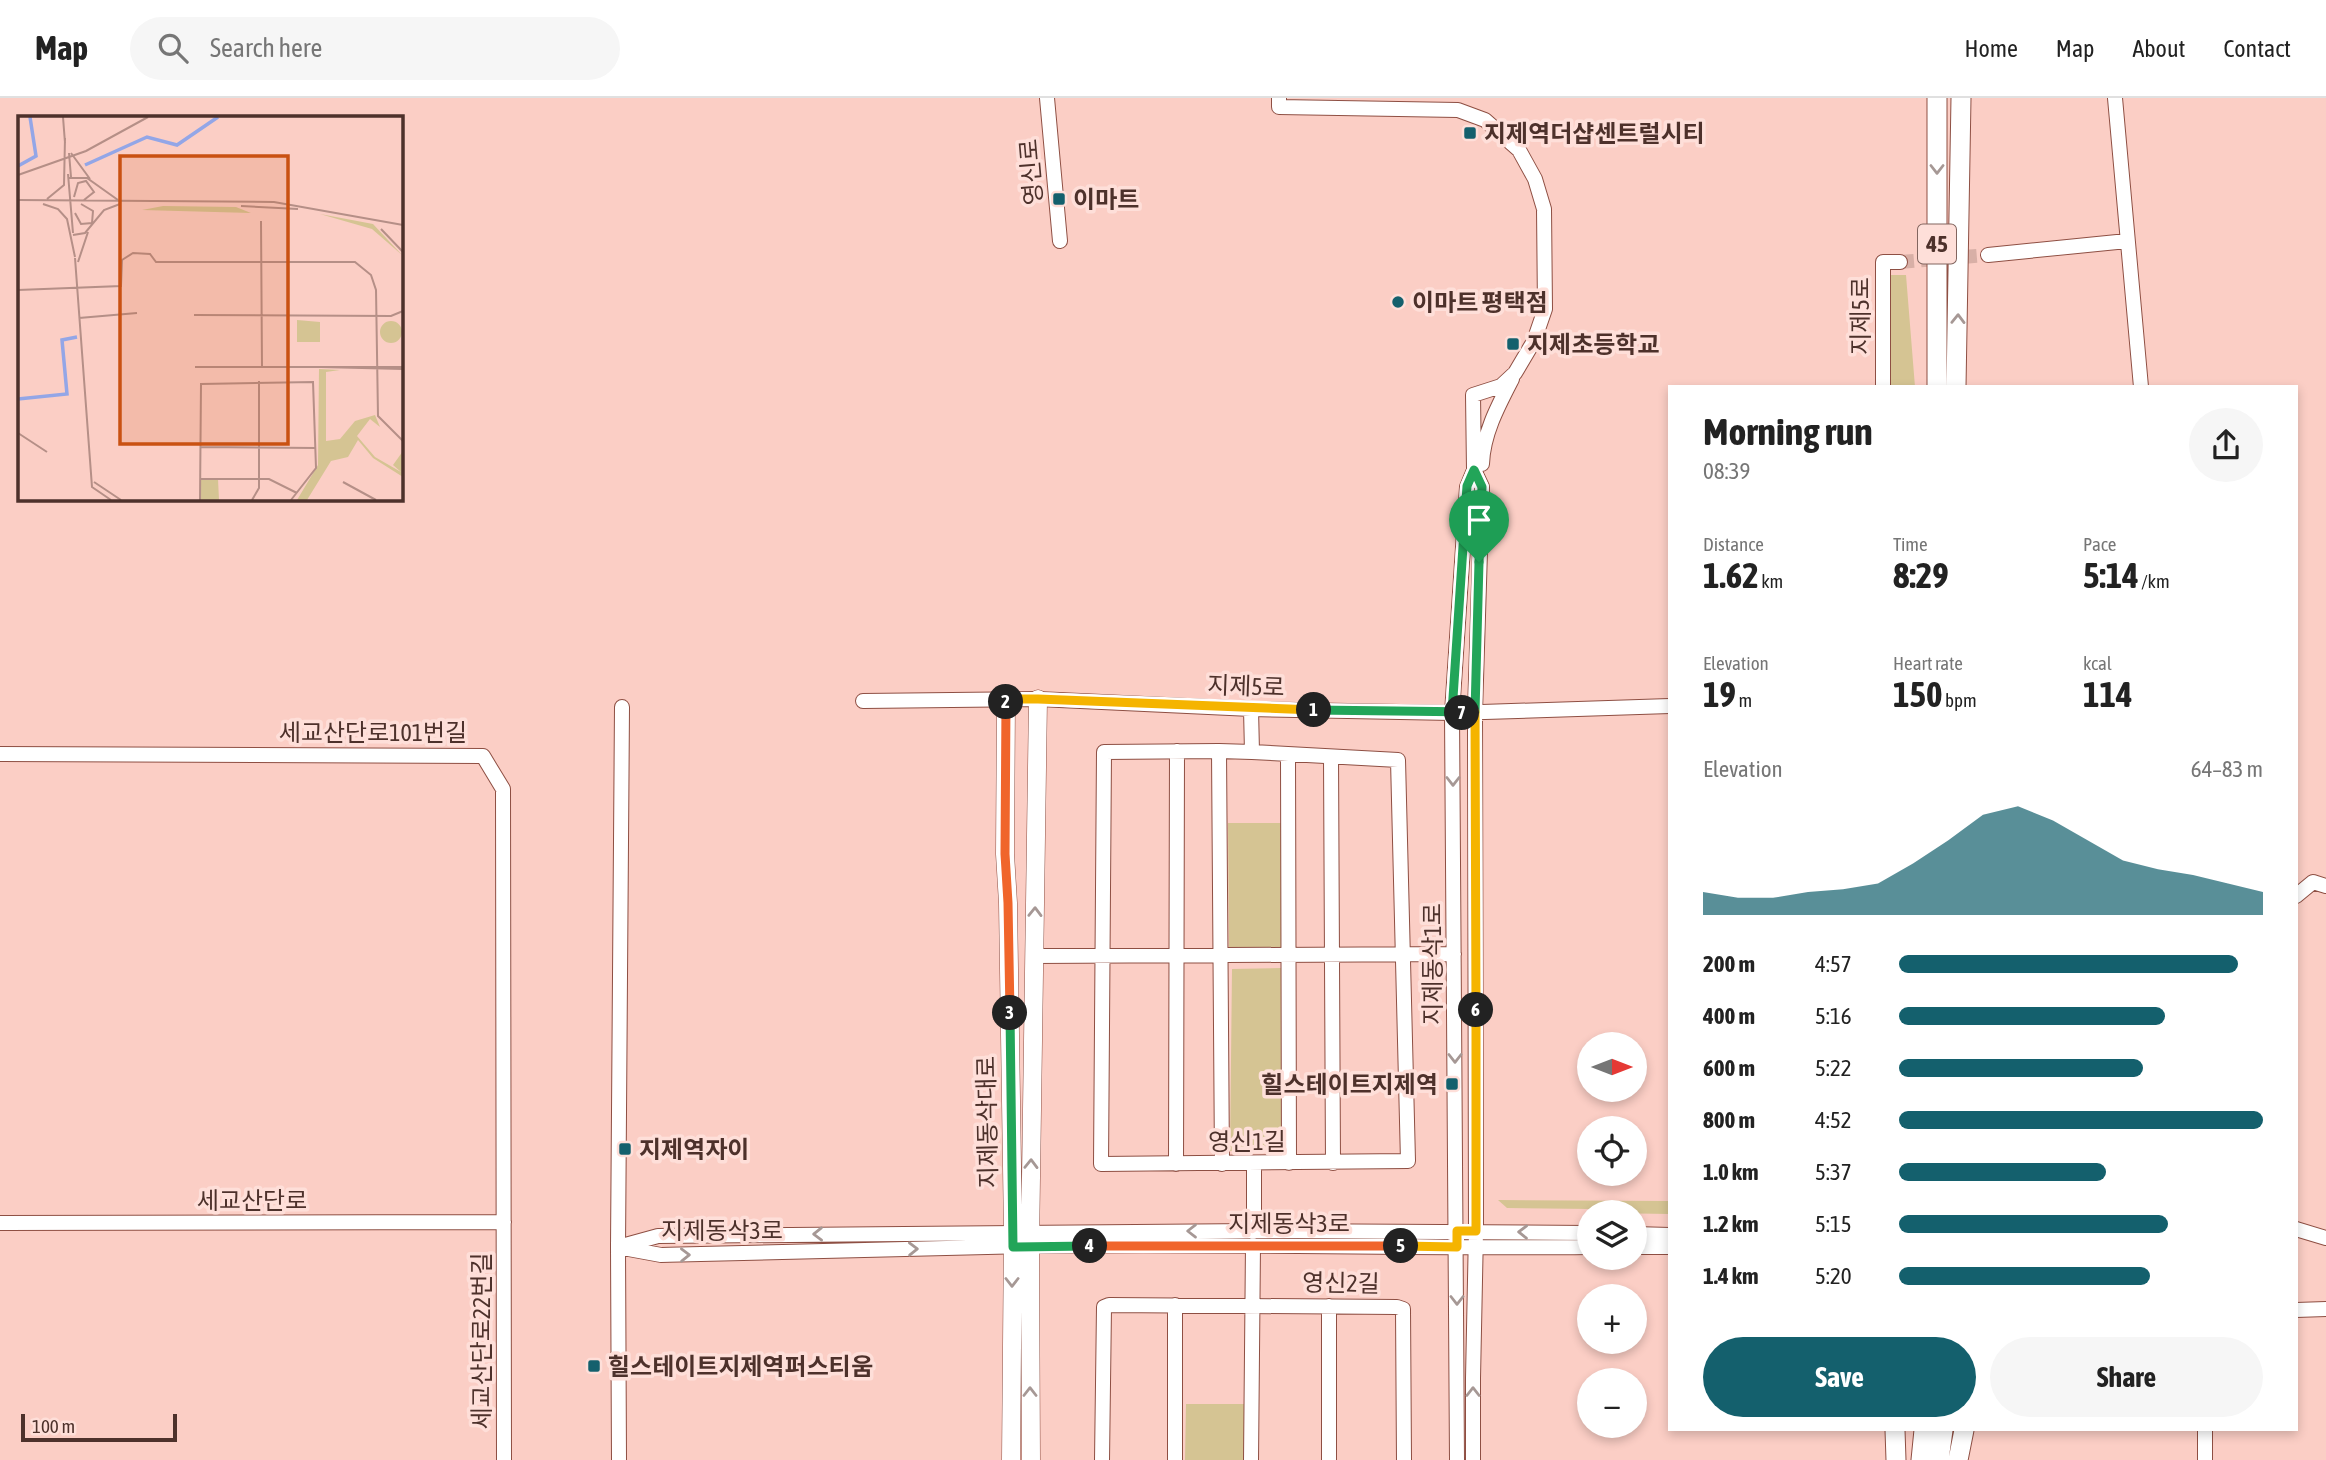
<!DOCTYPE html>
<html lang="en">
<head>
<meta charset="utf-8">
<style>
	:root { --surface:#fff; --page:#f6f6f6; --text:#222; --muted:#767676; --line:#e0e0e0; --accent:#14606d }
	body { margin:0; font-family:"Asap Condensed","Noto Sans KR",sans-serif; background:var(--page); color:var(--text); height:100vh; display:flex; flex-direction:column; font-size:26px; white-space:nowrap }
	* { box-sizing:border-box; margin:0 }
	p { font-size:23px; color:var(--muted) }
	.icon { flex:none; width:38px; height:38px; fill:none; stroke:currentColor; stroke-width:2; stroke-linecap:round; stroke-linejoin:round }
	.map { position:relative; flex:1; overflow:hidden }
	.side { position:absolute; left:1668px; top:287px; width:630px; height:1046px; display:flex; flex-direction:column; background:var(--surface); border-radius:0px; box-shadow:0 4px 10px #0003 }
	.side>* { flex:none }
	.needle { width:46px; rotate:90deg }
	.controls { position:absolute; left:1577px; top:934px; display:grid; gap:14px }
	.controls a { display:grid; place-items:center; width:70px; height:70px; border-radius:50%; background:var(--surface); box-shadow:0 4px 10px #0003; font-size:35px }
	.scale { position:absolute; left:21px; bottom:18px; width:156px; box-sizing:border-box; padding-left:7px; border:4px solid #4d312b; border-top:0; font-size:19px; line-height:24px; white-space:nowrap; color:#4d312b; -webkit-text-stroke:5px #fedfd9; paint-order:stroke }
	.pin { position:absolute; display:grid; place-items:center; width:60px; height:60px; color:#fff; margin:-72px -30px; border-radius:50% 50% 50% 0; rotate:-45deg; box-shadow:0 0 7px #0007 }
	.pin .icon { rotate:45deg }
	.km { position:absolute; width:35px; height:35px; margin:-18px; border-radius:50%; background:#222; color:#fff; font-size:19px; line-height:35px; text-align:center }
	.round { display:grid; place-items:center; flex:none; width:74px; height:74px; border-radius:37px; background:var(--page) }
	.head { display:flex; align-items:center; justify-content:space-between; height:119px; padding:0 35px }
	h1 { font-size:38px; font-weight:700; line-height:52px }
	.stats { display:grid; grid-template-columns:repeat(3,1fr); gap:10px; height:119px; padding:7px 35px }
	.stats div { display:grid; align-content:center }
	.stats b { font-size:35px; font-weight:700 }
	.stats small { font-size:19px; font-weight:400 }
	.stats p { font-size:19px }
	.chart { height:196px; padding:14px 35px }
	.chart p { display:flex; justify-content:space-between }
	.chart svg { width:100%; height:126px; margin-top:7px; fill:var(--accent); opacity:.7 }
	.action { display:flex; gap:14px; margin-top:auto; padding:14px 35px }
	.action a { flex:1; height:80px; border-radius:42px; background:var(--accent); color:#fff; font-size:28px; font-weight:700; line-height:80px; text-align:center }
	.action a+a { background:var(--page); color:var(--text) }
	ul { padding:0 35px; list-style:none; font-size:23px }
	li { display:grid; grid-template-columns:112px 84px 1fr; align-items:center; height:52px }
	li i { height:18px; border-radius:9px; background:var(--accent) }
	header { display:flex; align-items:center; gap:42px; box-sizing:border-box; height:98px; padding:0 35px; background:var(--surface); border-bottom:2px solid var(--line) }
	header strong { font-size:33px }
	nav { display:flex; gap:38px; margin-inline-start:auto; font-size:24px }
	.search { width:490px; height:63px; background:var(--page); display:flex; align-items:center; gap:18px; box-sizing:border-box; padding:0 24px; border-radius:38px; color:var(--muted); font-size:26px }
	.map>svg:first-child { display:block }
	.green { fill:#d5c493 }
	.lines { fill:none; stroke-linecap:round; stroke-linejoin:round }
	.minor-tunnel { stroke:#d8afa6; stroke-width:14; stroke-dasharray:14 7; stroke-linecap:butt }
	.minor-casing { stroke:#8e4f43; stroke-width:16 }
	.major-casing { stroke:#8e4f43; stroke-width:19 }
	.highway-casing { stroke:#8e4f43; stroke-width:21 }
	.minor { stroke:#fff; stroke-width:14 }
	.major { stroke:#fff; stroke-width:18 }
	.highway { stroke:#fff; stroke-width:19 }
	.oneway { stroke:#a69895 }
	.split-1-casing { stroke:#fff; stroke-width:14 }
	.split-2-casing { stroke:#fff; stroke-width:14 }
	.split-3-casing { stroke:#fff; stroke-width:14 }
	.split-4-casing { stroke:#fff; stroke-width:14 }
	.split-5-casing { stroke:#fff; stroke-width:14 }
	.split-6-casing { stroke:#fff; stroke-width:14 }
	.split-7-casing { stroke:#fff; stroke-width:14 }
	.split-8-casing { stroke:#fff; stroke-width:14 }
	.split-1 { stroke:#22a559; stroke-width:9 }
	.split-2 { stroke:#f5b400; stroke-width:9 }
	.split-3 { stroke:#f0652b; stroke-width:9 }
	.split-4 { stroke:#22a559; stroke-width:9 }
	.split-5 { stroke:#f0652b; stroke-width:9 }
	.split-6 { stroke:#f5b400; stroke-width:9 }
	.split-7 { stroke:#f5b400; stroke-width:9 }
	.split-8 { stroke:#22a559; stroke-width:9 }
	.poi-dot { fill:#14606d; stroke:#fedfd9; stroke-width:2.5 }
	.labels { text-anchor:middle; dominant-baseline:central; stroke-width:7; stroke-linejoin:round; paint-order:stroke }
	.shield { fill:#fedfd9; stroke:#82655f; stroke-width:2 }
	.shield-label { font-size:23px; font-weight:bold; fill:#4d312b }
	.poi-label { font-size:24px; font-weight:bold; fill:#4d312b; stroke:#fedfd9; text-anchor:start }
	.street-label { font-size:24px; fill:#4d312b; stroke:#fedfd9 }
	.inset-river { fill:none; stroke:#93a6e7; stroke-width:3.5 }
	.inset-road { fill:none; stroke:#b58f87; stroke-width:2 }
	.view { fill:#c95112; fill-opacity:0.15; stroke:#c95112; stroke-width:3.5 }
	.inset-edge { fill:none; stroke:#4d312b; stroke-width:3.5 }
</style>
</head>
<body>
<header>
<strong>Map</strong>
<div class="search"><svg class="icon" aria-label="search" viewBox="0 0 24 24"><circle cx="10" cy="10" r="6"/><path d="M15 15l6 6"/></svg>Search here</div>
<nav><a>Home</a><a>Map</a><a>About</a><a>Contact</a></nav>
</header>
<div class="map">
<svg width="2326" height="1362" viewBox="0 0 2326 1362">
	<rect width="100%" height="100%" fill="#fbcec5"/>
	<path class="green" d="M1890,177H1906L1915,289H1891Z
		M1228,725H1281L1284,852L1229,853Z
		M1281,870L1282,1051L1230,1053L1232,871Z
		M1498,1102L1669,1103V1116L1607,1115L1592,1111L1507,1110Z
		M1186,1306H1248V1362H1185Z"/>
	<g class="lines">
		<path class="minor-tunnel" d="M1900,164L1988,157"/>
		<defs>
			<path id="minor" d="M1047,0L1060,143
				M1279,0V9L1458,12L1485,22L1519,52L1535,81L1544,111L1545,211L1534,243L1515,275L1501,288L1473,297L1474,372L1467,389L1452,615L1457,1362
				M2115,0L2141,289
				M1988,157L2127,143
				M1883,289V164H1900
				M1482,366C1483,336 1498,308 1512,281
				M863,603L1038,601L1251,611L1452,615L1670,608
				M1251,611L1252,654L1219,653L1104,654L1101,1066L1408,1063L1398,662L1252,654
				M1219,653L1222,1066
				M0,656L483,658L503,691L504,1362
				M1288,656L1289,1065
				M1331,659L1333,1065
				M2296,798L2313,784L2326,788
				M1034,858L1454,856
				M1176,1066L1177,653
				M1254,1066V1133
				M0,1125L504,1124
				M2296,1131L2326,1140
				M1634,1136L1670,1137
				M618,1149L658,1138L1254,1133L1589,1135
				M1634,1149H1670
				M623,1150L661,1157C785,1154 909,1150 1032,1148C1218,1145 1403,1151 1589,1149
				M2296,1212L2326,1211
				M2205,1332V1362
				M619,1362L618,1149L622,609
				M1102,1362L1104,1209L1109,1207L1397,1209L1403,1211L1404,1362
				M1175,1362V1207
				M1251,1362L1253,1147
				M1329,1362V1208
				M1473,1362V1280L1476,1133L1475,614L1482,389L1474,372"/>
			<path id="major" d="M1006,601L1005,756L1008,805L1013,1134L1011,1362
				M1031,1362L1030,1148L1038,601"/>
			<path id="highway" d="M1937,289V0
				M1956,289L1961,0
				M1895,1332L1896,1362
				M1921,1362L1924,1332
				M1939,1362L1943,1332
				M1958,1362L1964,1332"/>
		</defs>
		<use href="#minor" class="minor-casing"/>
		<use href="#major" class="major-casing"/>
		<use href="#highway" class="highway-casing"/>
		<use href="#minor" class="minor"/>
		<use href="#major" class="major"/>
		<use href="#highway" class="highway"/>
	</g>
	<defs><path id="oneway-chevron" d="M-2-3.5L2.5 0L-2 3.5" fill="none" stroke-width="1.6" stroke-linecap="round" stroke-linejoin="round" transform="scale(1.75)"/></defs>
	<g class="oneway">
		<use href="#oneway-chevron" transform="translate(1937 71) rotate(90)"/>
		<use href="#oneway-chevron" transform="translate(1958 221) rotate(-89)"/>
		<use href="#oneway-chevron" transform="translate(1453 683) rotate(90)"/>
		<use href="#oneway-chevron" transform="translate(1035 814) rotate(-89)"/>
		<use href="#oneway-chevron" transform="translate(1455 960) rotate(90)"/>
		<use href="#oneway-chevron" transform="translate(1031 1066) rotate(-89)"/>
		<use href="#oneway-chevron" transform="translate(1192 1133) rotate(180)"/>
		<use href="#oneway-chevron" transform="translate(1523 1134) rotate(-179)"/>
		<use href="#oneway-chevron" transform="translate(818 1136) rotate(179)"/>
		<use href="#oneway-chevron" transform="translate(913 1151) rotate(-1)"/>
		<use href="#oneway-chevron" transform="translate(685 1157) rotate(-1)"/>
		<use href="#oneway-chevron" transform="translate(1012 1184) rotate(90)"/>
		<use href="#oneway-chevron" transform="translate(1457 1202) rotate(90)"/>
		<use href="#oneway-chevron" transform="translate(1030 1294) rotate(-90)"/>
		<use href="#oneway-chevron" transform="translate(1473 1294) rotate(-90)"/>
	</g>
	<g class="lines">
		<defs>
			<path id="split-1" d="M1314,612L1475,614L1479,464"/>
			<path id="split-2" d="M1006,604V601H1038L1314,612"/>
			<path id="split-3" d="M1006,604L1005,756L1008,805L1010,915"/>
			<path id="split-4" d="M1010,915L1013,1149L1090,1148"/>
			<path id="split-5" d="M1090,1148H1401"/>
			<path id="split-6" d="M1401,1148L1457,1149V1133H1476V912"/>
			<path id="split-7" d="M1462,615L1475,614L1476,912"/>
			<path id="split-8" d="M1462,615H1452L1467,388L1474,372L1482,389L1479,464"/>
		</defs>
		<use href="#split-1" class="split-1-casing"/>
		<use href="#split-2" class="split-2-casing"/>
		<use href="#split-3" class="split-3-casing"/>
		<use href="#split-4" class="split-4-casing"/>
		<use href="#split-5" class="split-5-casing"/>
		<use href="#split-6" class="split-6-casing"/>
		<use href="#split-7" class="split-7-casing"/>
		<use href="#split-8" class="split-8-casing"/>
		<use href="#split-1" class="split-1"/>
		<use href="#split-2" class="split-2"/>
		<use href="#split-3" class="split-3"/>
		<use href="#split-4" class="split-4"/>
		<use href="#split-5" class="split-5"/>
		<use href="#split-6" class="split-6"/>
		<use href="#split-7" class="split-7"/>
		<use href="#split-8" class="split-8"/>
	</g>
	<g class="poi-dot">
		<rect x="1463" y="28" width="14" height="14" rx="3.5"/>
		<rect x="1052" y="94" width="14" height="14" rx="3.5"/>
		<circle cx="1398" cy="204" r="7"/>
		<rect x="1506" y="239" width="14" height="14" rx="3.5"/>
		<rect x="1445" y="979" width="14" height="14" rx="3.5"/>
		<rect x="618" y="1044" width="14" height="14" rx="3.5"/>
		<rect x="587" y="1261" width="14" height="14" rx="3.5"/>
	</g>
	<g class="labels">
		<rect class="shield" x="1918" y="126.5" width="38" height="39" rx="5"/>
		<g class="shield-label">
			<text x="1937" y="146">45</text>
		</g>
		<g class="poi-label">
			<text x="1484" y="35">지제역더샵센트럴시티</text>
			<text x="1073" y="101">이마트</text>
			<text x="1412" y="204">이마트 평택점</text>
			<text x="1527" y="246">지제초등학교</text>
			<text x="1438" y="986" text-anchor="end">힐스테이트지제역</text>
			<text x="639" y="1051">지제역자이</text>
			<text x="608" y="1268">힐스테이트지제역퍼스티움</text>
		</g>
		<g class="street-label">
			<text transform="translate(1031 74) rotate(-95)">영신로</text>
			<text transform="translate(1860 218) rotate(-90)">지제5로</text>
			<text transform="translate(1246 588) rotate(2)">지제5로</text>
			<text x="373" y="634">세교산단로101번길</text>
			<text transform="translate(1432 866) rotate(-90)">지제동삭1로</text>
			<text transform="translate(987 1024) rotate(-91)">지제동삭대로</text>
			<text x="1247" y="1043">영신1길</text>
			<text x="252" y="1102">세교산단로</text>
			<text x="1289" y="1125">지제동삭3로</text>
			<text x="722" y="1132">지제동삭3로</text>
			<text transform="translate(1341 1185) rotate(1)">영신2길</text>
			<text transform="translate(481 1243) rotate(-90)">세교산단로22번길</text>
		</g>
	</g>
	<g transform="translate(18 18)">
		<rect width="385" height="385" fill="#fbcec5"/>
		<path d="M145,90L218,91L233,97L124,94ZM302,98L355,108L384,139L354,113ZM279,204L302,206V226H279ZM362 216a11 11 0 1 1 22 0a11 11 0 1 1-22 0ZM301,253L322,254L308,256V325L322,323L337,305L357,299L362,311L352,303L339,320L357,341L383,356L375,349L385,335V361L355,342L340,324L330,341L313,345L289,384H279L300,349ZM182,363H200L201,384H182Z" fill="#d5c493"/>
		<path class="inset-river" d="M67,49L129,21L159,29L200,1M0,50L18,40L12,1M0,283L49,278L44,224L59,221"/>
		<path class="inset-road" d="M45,1L47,27M51,37L53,61M53,37L72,63M50,58L55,117M0,59L68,35L130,1M51,62H69L100,84M56,81L60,67L68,65L76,76L66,84M29,83L46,69L47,22M0,84L256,86L385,109M25,88L40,93L49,103L57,141M223,90L280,93M57,97L63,108L74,107L75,95L63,88M243,105L244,251M363,113L385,136M55,119L67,117L86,94L102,88M57,142L74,371L93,384M60,146L70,116M0,174L103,170L104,144L115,137L132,138L138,146H337L353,159L358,174L360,300L385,325M176,199L373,200L385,195M61,202L119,197M177,251H303M385,251H303L385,253M0,317L29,336M183,331L298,332M182,363H251L279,377M76,366L103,384M325,366L358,384M182,384L183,268L295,266L298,352L273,384M234,384L241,372V265"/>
		<path class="view" d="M102,40H270V328H102Z"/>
		<rect width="385" height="385" class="inset-edge"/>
	</g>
</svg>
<div class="controls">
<a><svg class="needle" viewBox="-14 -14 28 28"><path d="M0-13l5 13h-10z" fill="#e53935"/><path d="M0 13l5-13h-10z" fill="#767676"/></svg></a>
<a><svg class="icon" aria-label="locate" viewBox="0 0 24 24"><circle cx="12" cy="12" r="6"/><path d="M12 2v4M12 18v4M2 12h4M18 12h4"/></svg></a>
<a><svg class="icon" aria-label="layers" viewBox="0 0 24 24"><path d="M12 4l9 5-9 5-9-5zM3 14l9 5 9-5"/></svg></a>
<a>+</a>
<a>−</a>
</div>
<div class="scale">100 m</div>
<div class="pin" style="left:1479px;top:464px;background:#1e9e55"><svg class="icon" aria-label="arrive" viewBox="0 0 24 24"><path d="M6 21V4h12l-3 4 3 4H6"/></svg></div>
<b class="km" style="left:1314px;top:612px">1</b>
<b class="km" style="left:1006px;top:604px">2</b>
<b class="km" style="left:1010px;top:915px">3</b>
<b class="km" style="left:1090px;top:1148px">4</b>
<b class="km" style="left:1401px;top:1148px">5</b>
<b class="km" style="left:1476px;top:912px">6</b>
<b class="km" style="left:1462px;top:615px">7</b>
<section class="side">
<div class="head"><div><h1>Morning run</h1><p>08:39</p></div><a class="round"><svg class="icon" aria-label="share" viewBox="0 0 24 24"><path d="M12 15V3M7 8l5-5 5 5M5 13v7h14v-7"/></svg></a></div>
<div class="stats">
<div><p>Distance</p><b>1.62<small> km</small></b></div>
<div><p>Time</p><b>8:29</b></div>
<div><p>Pace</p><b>5:14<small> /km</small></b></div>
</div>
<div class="stats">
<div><p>Elevation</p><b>19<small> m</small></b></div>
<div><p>Heart rate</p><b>150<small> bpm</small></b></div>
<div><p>kcal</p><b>114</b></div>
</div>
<div class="chart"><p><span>Elevation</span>64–83 m</p>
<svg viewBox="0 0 160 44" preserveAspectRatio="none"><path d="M0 44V36L10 38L20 38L30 36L40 35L50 33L60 26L70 18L80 9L90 6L100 11L110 18L120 25L130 28L140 30L150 33L160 36V44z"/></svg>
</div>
<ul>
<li><b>200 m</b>4:57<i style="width:93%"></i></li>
<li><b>400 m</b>5:16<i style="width:73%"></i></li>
<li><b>600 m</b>5:22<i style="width:67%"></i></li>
<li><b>800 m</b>4:52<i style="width:100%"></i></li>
<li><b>1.0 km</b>5:37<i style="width:57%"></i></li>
<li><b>1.2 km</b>5:15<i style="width:74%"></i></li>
<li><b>1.4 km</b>5:20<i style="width:69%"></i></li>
</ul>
<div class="action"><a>Save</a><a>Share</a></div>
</section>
</div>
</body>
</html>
